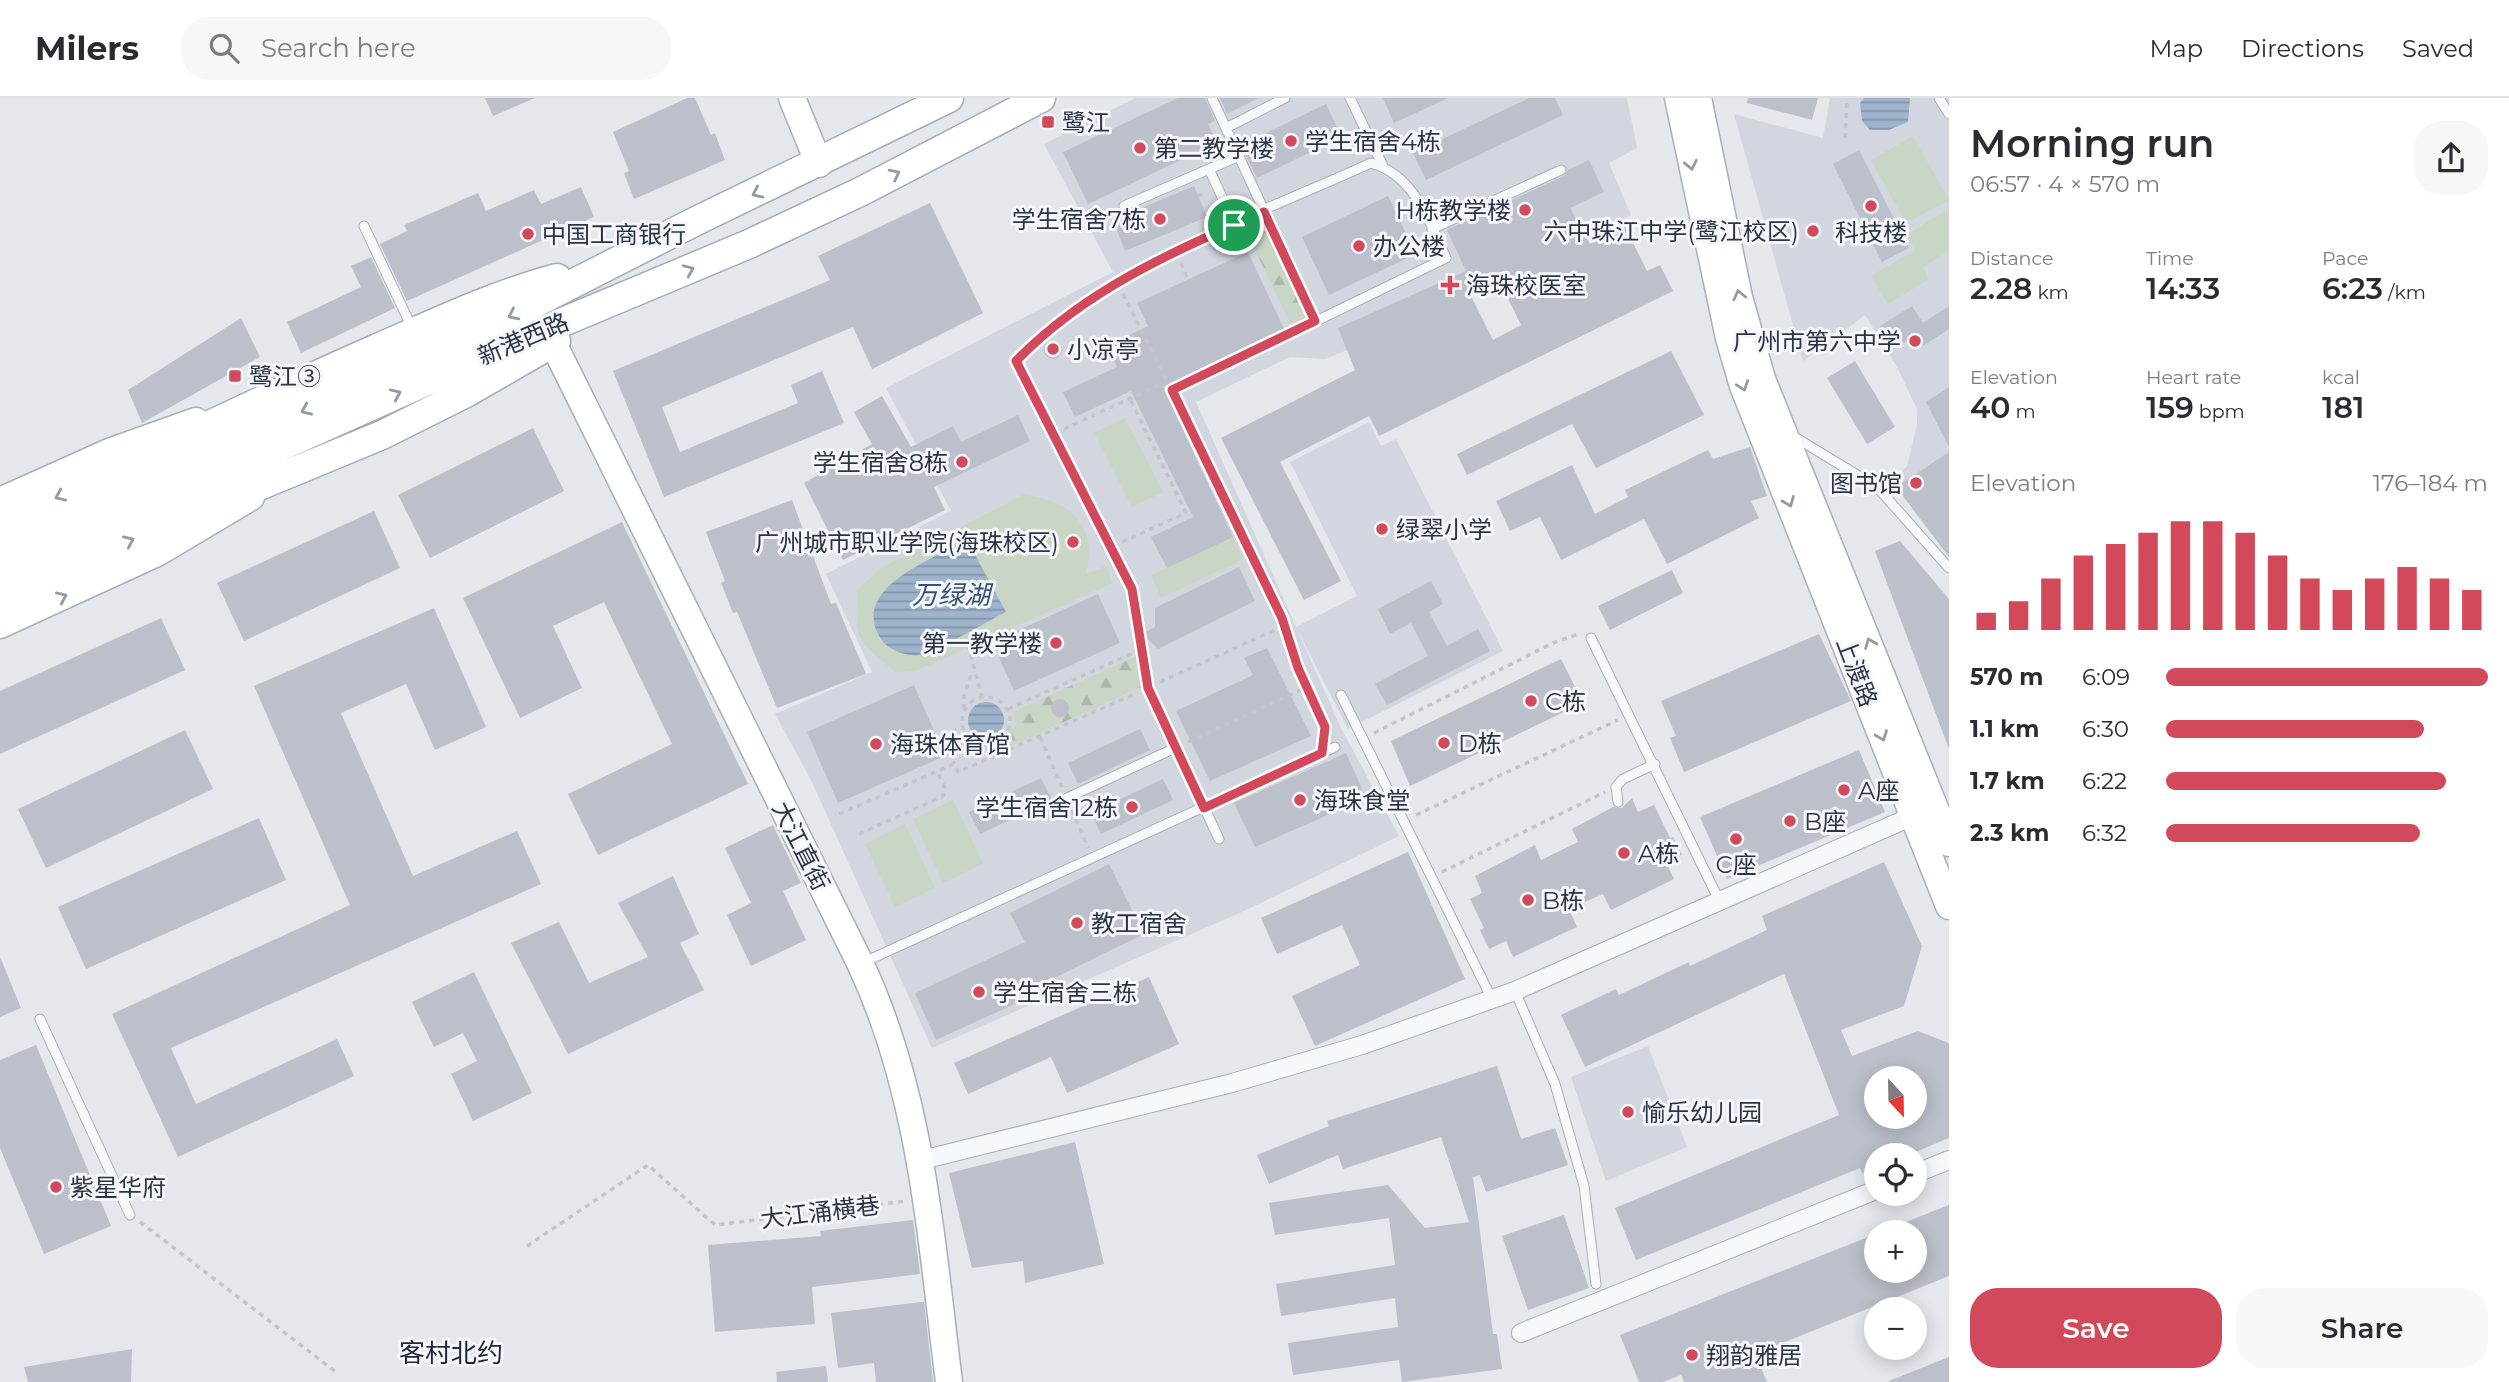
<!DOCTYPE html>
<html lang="en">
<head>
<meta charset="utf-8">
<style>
	:root { --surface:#fff; --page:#f7f7f7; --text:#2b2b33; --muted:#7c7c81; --line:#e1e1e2; --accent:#d1495b }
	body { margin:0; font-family:Montserrat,"Noto Sans SC",sans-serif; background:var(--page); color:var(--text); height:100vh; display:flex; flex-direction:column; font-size:26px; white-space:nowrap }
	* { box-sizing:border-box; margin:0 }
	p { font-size:23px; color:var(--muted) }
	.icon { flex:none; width:38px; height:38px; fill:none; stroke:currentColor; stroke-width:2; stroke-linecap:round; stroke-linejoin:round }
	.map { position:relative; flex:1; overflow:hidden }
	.details { display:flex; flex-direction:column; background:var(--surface); width:560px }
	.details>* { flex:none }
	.needle { width:46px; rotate:158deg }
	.buttons { position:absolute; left:1864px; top:968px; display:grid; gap:14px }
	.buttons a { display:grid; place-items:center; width:63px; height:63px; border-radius:50%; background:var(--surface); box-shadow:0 4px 18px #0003; font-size:35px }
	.pin { position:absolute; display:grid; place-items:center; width:60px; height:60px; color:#fff; margin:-30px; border:4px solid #fff; border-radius:50%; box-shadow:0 2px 7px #0007 }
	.round { display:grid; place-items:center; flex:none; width:74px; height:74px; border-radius:28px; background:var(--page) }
	.headline { display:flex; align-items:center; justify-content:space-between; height:119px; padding:0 21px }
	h1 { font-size:38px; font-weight:600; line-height:52px }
	.figures { display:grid; grid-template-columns:repeat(3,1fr); gap:10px; height:119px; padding:7px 21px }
	.figures div { display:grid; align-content:center }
	.figures b { font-size:30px; font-weight:600 }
	.figures small { font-size:19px; font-weight:400 }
	.figures p { font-size:19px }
	.chart { height:196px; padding:14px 21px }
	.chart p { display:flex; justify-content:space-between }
	.chart svg { width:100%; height:126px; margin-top:7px; stroke:var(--accent); stroke-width:6 }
	.button { display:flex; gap:14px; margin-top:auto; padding:14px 21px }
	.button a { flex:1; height:80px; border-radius:28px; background:var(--accent); color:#fff; font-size:28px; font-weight:600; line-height:80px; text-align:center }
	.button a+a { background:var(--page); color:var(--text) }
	ul { padding:0 21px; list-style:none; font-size:23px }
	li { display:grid; grid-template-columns:112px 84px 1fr; align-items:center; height:52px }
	li i { height:18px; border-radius:9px; background:var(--accent) }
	header { display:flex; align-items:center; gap:42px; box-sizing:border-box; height:98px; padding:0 35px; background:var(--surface); border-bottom:2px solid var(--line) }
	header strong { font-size:33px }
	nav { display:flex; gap:38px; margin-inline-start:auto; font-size:24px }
	.search { width:490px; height:63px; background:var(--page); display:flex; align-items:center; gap:18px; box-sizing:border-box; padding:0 24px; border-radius:28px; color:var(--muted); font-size:26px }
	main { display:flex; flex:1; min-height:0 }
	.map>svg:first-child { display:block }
	.built { fill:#d2d6de }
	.forest { fill:url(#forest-firs) }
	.garden { fill:#c9d6c5 }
	.water { fill:url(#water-rules) }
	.building { fill:#bbc0ca; fill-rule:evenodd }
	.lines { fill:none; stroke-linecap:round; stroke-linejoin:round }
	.lane-casing { stroke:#a9aeb7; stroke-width:11 }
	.street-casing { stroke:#a9aeb7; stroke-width:20 }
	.secondary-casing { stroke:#a9aeb7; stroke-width:29 }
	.primary-casing { stroke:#a3abb8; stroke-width:31 }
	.path { stroke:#c2c5cb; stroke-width:3.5; stroke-dasharray:5 5; stroke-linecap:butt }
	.lane { stroke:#f7f8fa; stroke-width:9 }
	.street { stroke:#f7f8fa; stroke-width:18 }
	.secondary { stroke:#fff; stroke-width:26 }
	.primary { stroke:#fff; stroke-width:28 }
	.oneway { stroke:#959aa2 }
	.route-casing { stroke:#fff; stroke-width:14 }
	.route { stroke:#d1495b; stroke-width:9 }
	.poi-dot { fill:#d1495b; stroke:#f4f6f9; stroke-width:2.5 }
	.labels { text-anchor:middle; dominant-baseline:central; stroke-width:6; stroke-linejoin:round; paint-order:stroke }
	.poi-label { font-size:24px; fill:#2b3445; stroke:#f4f6f9; text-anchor:start }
	.street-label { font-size:24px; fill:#2b3445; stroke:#f4f6f9 }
	.water-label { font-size:26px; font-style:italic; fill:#34527a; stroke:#f4f6f9 }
	.neighbourhood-label { font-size:26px; fill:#1d2536; stroke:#f4f6f9 }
</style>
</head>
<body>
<header>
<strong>Milers</strong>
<div class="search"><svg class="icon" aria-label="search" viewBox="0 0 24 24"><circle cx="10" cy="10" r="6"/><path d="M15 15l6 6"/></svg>Search here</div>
<nav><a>Map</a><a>Directions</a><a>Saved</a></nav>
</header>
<main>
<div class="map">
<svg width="1949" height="1284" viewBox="0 0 1949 1284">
	<defs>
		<pattern id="forest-firs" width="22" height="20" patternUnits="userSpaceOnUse" patternTransform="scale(1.75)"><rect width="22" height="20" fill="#c9d6c5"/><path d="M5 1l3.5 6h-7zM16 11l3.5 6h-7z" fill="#adb8ab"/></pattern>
		<pattern id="water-rules" width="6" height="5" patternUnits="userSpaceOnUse" patternTransform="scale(1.75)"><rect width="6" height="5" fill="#9fb4cc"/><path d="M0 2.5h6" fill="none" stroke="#8293a7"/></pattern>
	</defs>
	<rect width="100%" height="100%" fill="#e4e7ec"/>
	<path class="built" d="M1135,0H1627L1637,50L1609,65L1631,117L1367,244L1325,261L1290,259L1196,304L1296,529L1357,498L1290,364L1369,324L1381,348L1396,341L1503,553L1348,631L1297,531L1341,630L1399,738L1244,813L932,950L811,682L775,616L872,574L826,476L951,413L886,290L1113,174L1044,46Z
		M1830,0H1949V459L1893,383L1907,368L1917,327V311L1897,269L1865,217L1803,263L1734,16L1823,40Z
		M1648,948L1687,1049L1606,1083L1571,979Z"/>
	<path class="forest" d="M1268,132L1309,218L1291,227L1250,141Z
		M1138,557L1141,589L1005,651L1002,646L1016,626L1014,614Z"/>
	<path class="garden" d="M1913,38L1949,102L1906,125L1871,62Z
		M1949,111V153L1923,169L1929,181L1888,206L1871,178L1915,152L1906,137Z
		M1125,320L1163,394L1132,409L1094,335Z
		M1023,397C1070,402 1098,427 1086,476L1106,468L1113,485L916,573L896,574C856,542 855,543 857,492L881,470Z
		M1233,439L1244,461L1161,500L1151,477Z
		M953,702L983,765L943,785L913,721Z
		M905,726L935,790L895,809L865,746Z"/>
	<path class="water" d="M1864,0H1910L1908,24L1889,32H1870L1862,23L1860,5Z
		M967,442L1006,514C988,523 936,554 919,557C907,559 888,552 881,541C848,491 933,461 967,442Z
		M968 622a18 18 0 1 1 36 0a18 18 0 1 1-36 0Z"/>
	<path class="building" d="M485,0H535L493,18Z
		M687,0H695L711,37L715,35L725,62L634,101L624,75L629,73L613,34Z
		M1178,0H1205L1215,23L1208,26L1217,45L1088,106L1063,54Z
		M1220,0H1259L1227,16Z
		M1383,0H1448L1394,25Z
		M1529,0H1555L1563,17L1426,82L1413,55Z
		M1748,0H1818L1812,22L1747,5Z
		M1326,6L1342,39L1257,80L1241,47Z
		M1859,52L1909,150L1882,164L1833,66Z
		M1589,62L1604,94L1570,110L1590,146L1625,129L1647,173L1660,167L1673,193L1379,338L1369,318L1280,364L1341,483L1304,502L1221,340L1355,272L1338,230L1466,173L1447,132L1564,78L1568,72ZM1497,178L1521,227L1493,242L1468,192Z
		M1194,88L1207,119L1125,153L1113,122Z
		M581,89L594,119L407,203L380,146L407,133L404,127L478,95L486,113L534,92L541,106Z
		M1388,98L1416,156L1329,197L1302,139Z
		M930,105L983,215L872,271L853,229L662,309L680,354L798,305L791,287L822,273L844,325L664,399L613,273L830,182L818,158Z
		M1248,154L1284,231L1163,289L1233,439L1167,470L1151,439L1193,419L1131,293L1075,319L1063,294L1117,269L1107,248L1148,228L1137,205Z
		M371,159L395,210L301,255L287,224L361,189L351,168Z
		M1912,208L1923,225L1949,208V231L1923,248L1917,237L1894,251L1880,228Z
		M241,220L260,259L142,325L128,292Z
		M1044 252a9 9 0 1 1 18 0a9 9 0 1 1-18 0Z
		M1671,253L1704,317L1596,370L1572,326L1467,377L1457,356Z
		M1855,263L1895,329L1867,346L1827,280Z
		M1949,289V349L1926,304Z
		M882,298L911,349L953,328L961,344L1018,317L1030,343L934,389L945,412L843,462L804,385L872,346L854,314Z
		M533,330L564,393L430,460L398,397Z
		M1750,349L1767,398L1751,403L1759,420L1667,466L1644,421L1561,462L1540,419L1510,433L1496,403L1572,367L1595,416L1628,399L1625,392L1708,352L1713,361Z
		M1949,354V459L1896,389Z
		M792,402L831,506L836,505L866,576L777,610L737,514L733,515L721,485L725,483L706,434Z
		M374,413L400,470L244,543L217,485Z
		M622,424L748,686L598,757L568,696L672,646L604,504L553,528L582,590L520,620L463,500Z
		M1900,443L1949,501V651L1875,453Z
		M1239,469L1255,503L1158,551L1147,540L1146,534L1155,529V510Z
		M1672,472L1683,495L1610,532L1598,508Z
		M1431,483L1443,506L1429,514L1447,548L1478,531L1490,553L1387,607L1375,586L1428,558L1411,525L1390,536L1378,511Z
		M1098,496L1120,545L1014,593L992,544Z
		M434,510L486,629L435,652L406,586L341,615L413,778L517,733L541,786L171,950L196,1006L337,941L354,978L178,1059L112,916L350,807L254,588Z
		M161,520L185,572L0,656V593Z
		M1819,536L1851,603L1684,674L1670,640L1676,638L1661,603Z
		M1267,550L1311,638L1210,683L1176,613L1253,577L1244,560Z
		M1561,561L1583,605L1410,688L1391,643Z
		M914,587L945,658L838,705L807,634Z
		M1051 610a9 9 0 1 1 18 0a9 9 0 1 1-18 0Z
		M1140,631L1150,652L1078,686L1068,665Z
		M185,632L213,691L46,770L18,711Z
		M1859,652L1885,714L1727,781L1700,719Z
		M1346,655L1366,700L1255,749L1234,705Z
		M1041,680L1052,702L980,736L969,714Z
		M1163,681L1173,702L1101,736L1091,715Z
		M1632,700L1638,714L1654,707L1670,740L1673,739L1682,757L1666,764L1674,781L1611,812L1603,796L1569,811L1577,829L1513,859L1506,843L1489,851L1480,832L1484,830L1470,801L1482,795L1475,778L1535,747L1541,762L1578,744L1572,731L1613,709L1622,710Z
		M259,720L286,782L86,871L58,809Z
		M773,727L801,785L783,793L806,842L751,868L727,817L751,805L725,750Z
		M1408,754L1465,881L1315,948L1292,898L1360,867L1342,827L1277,856L1261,820Z
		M1884,764L1922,848L1904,908L1841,932L1852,958L1918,933L1949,945V1040L1908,1057H1876V1070L1862,1075L1860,1070L1636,1162L1615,1110L1839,1017L1784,876L1585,969L1561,917L1616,891L1619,897L1689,864L1690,868L1767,832L1762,818ZM1876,980H1914V1018H1876Z
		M1109,766L1144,836L1040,887L1043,893L936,942L915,895L1025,844L1010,815Z
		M673,778L699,836L680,845L704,892L568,956L511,845L559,824L589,885L648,859L618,805Z
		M0,859L21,910L0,919Z
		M474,874L532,995L473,1023L451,976L477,963L463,935L434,949L412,904Z
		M1149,879L1179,946L1067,995L1051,959L968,996L954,965Z
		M36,947L111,1128L44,1156L0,1050V962Z
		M1497,968L1521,1041L1555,1030L1568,1067L1486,1094L1480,1077L1473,1079L1493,1236H1497L1502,1271L1402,1284L1399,1262L1293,1277L1288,1245L1398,1229L1395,1200L1281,1218L1276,1186L1395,1167L1389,1120L1275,1137L1269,1105L1388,1087L1425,1130L1469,1124L1441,1039L1343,1071L1338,1057L1269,1086L1257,1057L1329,1028L1327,1023Z
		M1075,1044L1104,1166L1025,1185L1023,1163L972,1170L949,1075Z
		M1949,1107V1178L1755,1256L1767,1284H1684L1681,1277L1663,1284H1639L1620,1237L1876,1136V1172H1914V1134L1883,1133Z
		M1564,1117L1589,1190L1528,1212L1502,1138Z
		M913,1122L920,1176L812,1189L815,1226L715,1234L708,1147L821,1138L820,1133Z
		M921,1204H924L933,1284H876L874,1265L838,1270L831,1215Z
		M132,1251L131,1284H28L24,1269Z
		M1949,1259V1284H1889V1283Z
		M826,1268L828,1284H777L776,1274Z"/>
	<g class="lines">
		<defs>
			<path id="lane" d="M1212,0L1315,223
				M1350,0L1383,68
				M1939,0L1949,16
				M1226,30L1285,0
				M1209,71L1235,127
				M1124,108L1239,58
				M364,128L413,232
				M1432,131L1561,72
				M1172,293L1446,160C1429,122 1414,77 1371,65C1248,121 1112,165 1016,263L1132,491L1148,590L1219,741
				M1793,338L1877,389L1949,470
				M1591,540L1719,802
				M1341,597L1492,901
				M1067,700L1175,650
				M1618,704L1616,689L1623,681L1655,666
				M862,865L1335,649
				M1515,893L1555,986L1584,1088L1596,1186
				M40,921L130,1117"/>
			<path id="street" d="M922,1062L1232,985L1362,947L1515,893L1913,718
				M1914,1076L1949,1062
				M1521,1235L1876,1092"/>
			<path id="secondary" d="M792,0L819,66
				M1678,0L1729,240L1743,288L1949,808
				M1698,0L1739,199L1762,281L1949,745
				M553,245L860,865C922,996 931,1142 949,1284
				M0,403L109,354L196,323
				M0,527L157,455L251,399"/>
			<path id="primary" d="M0,425C125,369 247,307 373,252C433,226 493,197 557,180
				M0,450L486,230L694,124L949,0
				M0,474L503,249L749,146L860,94L1041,0
				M0,501L155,431L382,337L466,295L556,243"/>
		</defs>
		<use href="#lane" class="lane-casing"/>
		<use href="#street" class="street-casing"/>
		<use href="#secondary" class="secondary-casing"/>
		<use href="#primary" class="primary-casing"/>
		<path class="path" d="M1845,40L1847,0
			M1198,98L1206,94
			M1181,165L1188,182
			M1123,196L1167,283
			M1178,305L1282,520L1298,571L1325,630V639
			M1064,331L1159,287
			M1122,444L1186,415L1130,301
			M968,547L982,599
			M1160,584L1284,528
			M962 623a24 24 0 1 1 48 0a24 24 0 1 1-48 0Z
			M964,611V598L972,574
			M1008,611L1131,556
			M951,634L950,654L954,666
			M1374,635L1553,545L1581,535
			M1040,639L1062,689
			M934,642L962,629
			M1188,644L1307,589
			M1072,712L1088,750
			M839,716L954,666L958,674L1137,595
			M1416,717L1618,622
			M859,736L943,698L944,688L937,673
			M1442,774L1605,694
			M140,1124L336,1274
			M527,1148L648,1067L715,1127L906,1103"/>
		<use href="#lane" class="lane"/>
		<use href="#street" class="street"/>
		<use href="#secondary" class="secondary"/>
		<use href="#primary" class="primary"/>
	</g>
	<defs><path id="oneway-chevron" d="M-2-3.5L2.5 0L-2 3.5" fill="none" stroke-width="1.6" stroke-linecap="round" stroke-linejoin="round" transform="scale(1.75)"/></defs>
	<g class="oneway">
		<use href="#oneway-chevron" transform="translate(1691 67) rotate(78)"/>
		<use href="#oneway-chevron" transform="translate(895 76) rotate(-27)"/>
		<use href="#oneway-chevron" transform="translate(757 95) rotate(155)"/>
		<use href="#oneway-chevron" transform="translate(689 172) rotate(-23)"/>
		<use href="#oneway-chevron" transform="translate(1739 197) rotate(-103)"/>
		<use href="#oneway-chevron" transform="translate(513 217) rotate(154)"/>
		<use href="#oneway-chevron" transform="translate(1743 288) rotate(71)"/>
		<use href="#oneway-chevron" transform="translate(396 296) rotate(-24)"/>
		<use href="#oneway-chevron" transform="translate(306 312) rotate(156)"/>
		<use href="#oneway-chevron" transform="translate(60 398) rotate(156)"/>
		<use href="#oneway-chevron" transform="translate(1789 404) rotate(68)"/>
		<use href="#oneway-chevron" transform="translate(129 443) rotate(-24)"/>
		<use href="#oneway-chevron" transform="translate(62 499) rotate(-24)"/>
		<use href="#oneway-chevron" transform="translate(1870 545) rotate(-112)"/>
		<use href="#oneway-chevron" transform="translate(1882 638) rotate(69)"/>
	</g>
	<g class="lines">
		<defs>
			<path id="route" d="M1264,114L1315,223L1172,292L1282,520L1298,570L1325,629L1322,655L1204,710L1148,590L1132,491L1016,263C1086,191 1174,153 1264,114Z"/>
		</defs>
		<use href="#route" class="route-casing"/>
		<use href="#route" class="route"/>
	</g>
	<g class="poi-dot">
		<rect x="1041" y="17" width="14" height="14" rx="3.5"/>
		<circle cx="1291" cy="43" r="7"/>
		<circle cx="1140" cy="50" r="7"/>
		<circle cx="1871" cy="108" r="7"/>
		<circle cx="1525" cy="112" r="7"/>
		<circle cx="1160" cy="121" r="7"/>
		<circle cx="1813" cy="133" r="7"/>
		<circle cx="528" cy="136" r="7"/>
		<circle cx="1359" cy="148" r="7"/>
		<path d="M1446.5 176.5h7v7h7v7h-7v7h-7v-7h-7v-7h7z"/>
		<circle cx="1915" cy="243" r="7"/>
		<circle cx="1053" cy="251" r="7"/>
		<rect x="228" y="271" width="14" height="14" rx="3.5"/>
		<circle cx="962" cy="364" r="7"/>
		<circle cx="1916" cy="385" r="7"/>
		<circle cx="1382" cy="431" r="7"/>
		<circle cx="1073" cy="444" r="7"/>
		<circle cx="1056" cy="545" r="7"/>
		<circle cx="1531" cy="603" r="7"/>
		<circle cx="1444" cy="645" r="7"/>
		<circle cx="876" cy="646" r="7"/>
		<circle cx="1844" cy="692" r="7"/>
		<circle cx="1300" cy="702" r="7"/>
		<circle cx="1132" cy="709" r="7"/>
		<circle cx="1790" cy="723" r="7"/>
		<circle cx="1736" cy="741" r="7"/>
		<circle cx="1624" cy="755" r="7"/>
		<circle cx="1528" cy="802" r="7"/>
		<circle cx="1077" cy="825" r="7"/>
		<circle cx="979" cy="894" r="7"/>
		<circle cx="1628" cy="1014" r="7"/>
		<circle cx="56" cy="1089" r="7"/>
		<circle cx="1692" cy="1257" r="7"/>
	</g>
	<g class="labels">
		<g class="poi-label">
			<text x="1062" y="24">鹭江</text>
			<text x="1305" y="43">学生宿舍4栋</text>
			<text x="1154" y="50">第二教学楼</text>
			<text x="1511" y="112" text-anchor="end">H栋教学楼</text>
			<text x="1146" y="121" text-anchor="end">学生宿舍7栋</text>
			<text x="1799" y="133" text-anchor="end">六中珠江中学(鹭江校区)</text>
			<text x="1871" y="134" text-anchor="middle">科技楼</text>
			<text x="542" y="136">中国工商银行</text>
			<text x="1373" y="148">办公楼</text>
			<text x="1466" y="187">海珠校医室</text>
			<text x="1901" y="243" text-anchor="end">广州市第六中学</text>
			<text x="1067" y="251">小凉亭</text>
			<text x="249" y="278">鹭江③</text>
			<text x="948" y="364" text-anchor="end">学生宿舍8栋</text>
			<text x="1902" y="385" text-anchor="end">图书馆</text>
			<text x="1396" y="431">绿翠小学</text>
			<text x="1059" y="444" text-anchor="end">广州城市职业学院(海珠校区)</text>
			<text x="1042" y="545" text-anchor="end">第一教学楼</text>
			<text x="1545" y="603">C栋</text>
			<text x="1458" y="645">D栋</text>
			<text x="890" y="646">海珠体育馆</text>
			<text x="1858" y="692">A座</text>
			<text x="1314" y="702">海珠食堂</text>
			<text x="1118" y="709" text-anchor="end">学生宿舍12栋</text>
			<text x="1804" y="723">B座</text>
			<text x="1638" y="755">A栋</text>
			<text x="1736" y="766" text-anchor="middle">C座</text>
			<text x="1542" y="802">B栋</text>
			<text x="1091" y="825">教工宿舍</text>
			<text x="993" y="894">学生宿舍三栋</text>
			<text x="1642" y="1014">愉乐幼儿园</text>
			<text x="70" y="1089">紫星华府</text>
			<text x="1706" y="1257">翔韵雅居</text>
		</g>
		<g class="street-label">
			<text transform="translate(523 241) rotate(-23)">新港西路</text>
			<text transform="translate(1857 574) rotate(69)">上渡路</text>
			<text transform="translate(801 748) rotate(63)">大江直街</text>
			<text transform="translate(820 1114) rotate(-7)">大江涌横巷</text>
		</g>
		<g class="water-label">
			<text x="951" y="497">万绿湖</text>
		</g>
		<g class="neighbourhood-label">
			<text x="451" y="1255">客村北约</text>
		</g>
	</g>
</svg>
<div class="buttons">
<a><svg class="needle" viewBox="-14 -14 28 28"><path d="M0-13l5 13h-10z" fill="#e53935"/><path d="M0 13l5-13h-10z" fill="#7c7c81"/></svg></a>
<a><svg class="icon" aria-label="locate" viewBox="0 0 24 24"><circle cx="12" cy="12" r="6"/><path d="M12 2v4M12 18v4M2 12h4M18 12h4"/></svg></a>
<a>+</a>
<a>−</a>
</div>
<div class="pin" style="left:1234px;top:127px;background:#1e9e55"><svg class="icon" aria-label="arrive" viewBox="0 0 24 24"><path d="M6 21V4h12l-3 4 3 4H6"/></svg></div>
</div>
<section class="details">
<div class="headline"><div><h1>Morning run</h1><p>06:57 · 4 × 570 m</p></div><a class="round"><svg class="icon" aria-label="share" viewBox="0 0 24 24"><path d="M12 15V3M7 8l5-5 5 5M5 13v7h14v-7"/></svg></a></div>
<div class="figures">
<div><p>Distance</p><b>2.28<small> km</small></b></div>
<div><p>Time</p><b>14:33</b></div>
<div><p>Pace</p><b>6:23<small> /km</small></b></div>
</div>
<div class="figures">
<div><p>Elevation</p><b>40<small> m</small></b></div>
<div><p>Heart rate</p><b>159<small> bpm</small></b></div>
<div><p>kcal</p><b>181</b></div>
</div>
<div class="chart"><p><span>Elevation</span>176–184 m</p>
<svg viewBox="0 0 160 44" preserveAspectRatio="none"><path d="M5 44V38M15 44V34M25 44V26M35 44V18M45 44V14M55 44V10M65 44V6M75 44V6M85 44V10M95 44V18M105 44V26M115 44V30M125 44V26M135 44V22M145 44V26M155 44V30"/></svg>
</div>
<ul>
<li><b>570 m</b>6:09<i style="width:100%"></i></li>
<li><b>1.1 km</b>6:30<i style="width:80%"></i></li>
<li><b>1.7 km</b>6:22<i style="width:87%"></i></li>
<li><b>2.3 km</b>6:32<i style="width:79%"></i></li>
</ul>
<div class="button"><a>Save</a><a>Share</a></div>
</section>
</main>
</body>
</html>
